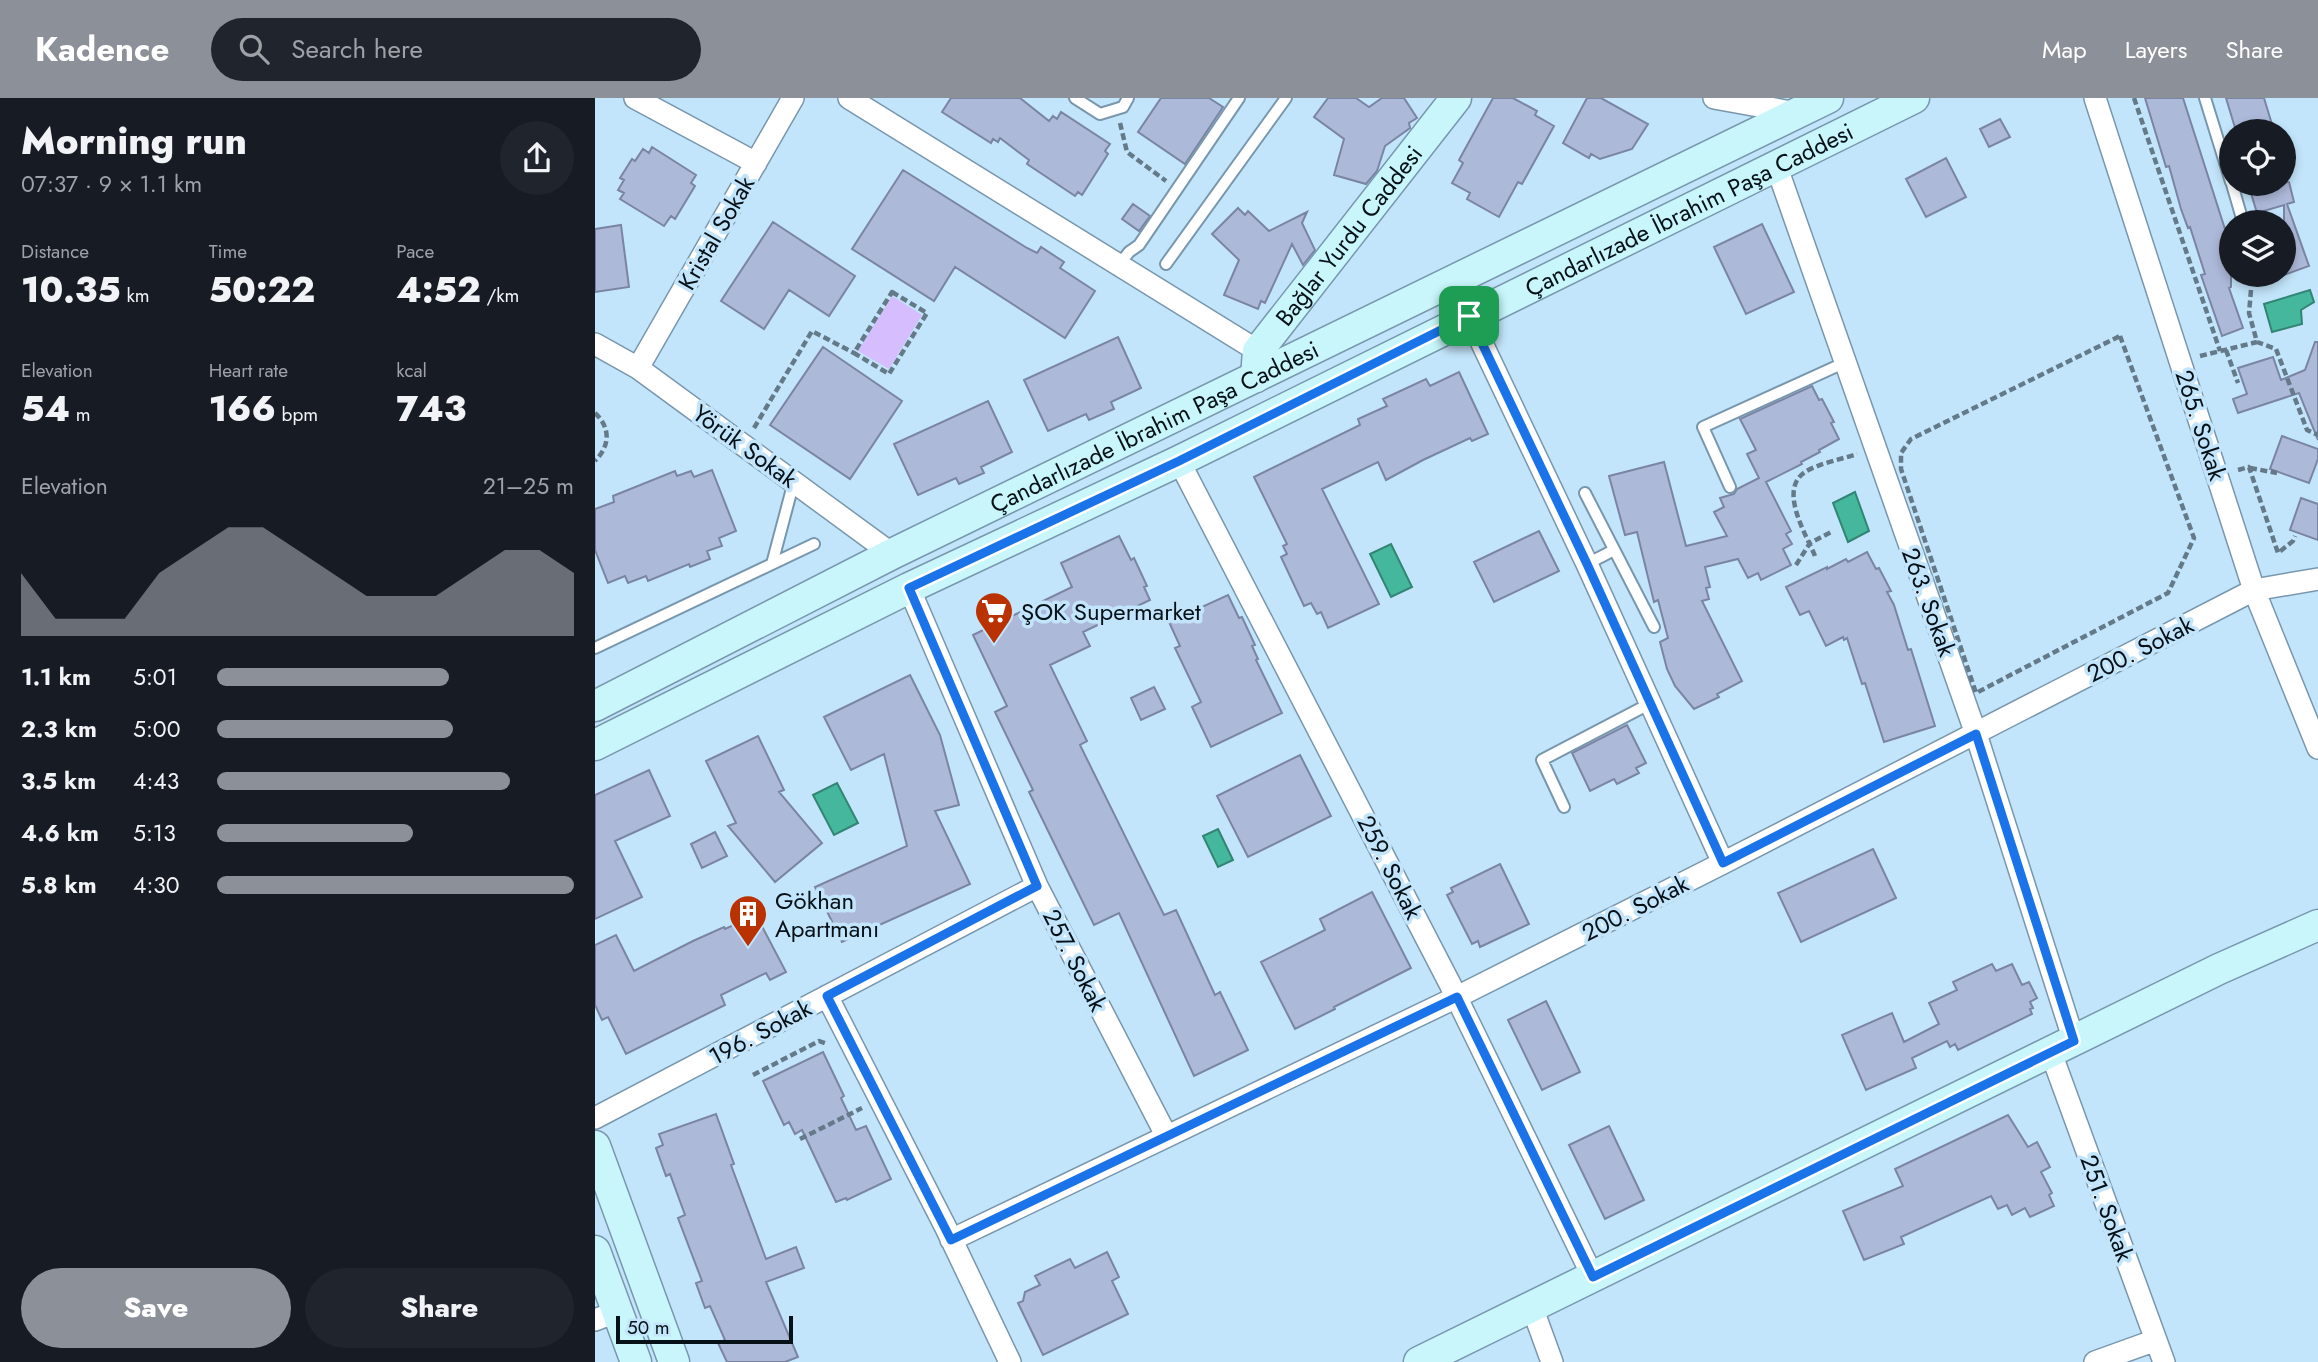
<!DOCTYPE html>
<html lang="en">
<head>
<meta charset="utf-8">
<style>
	:root { --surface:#171b24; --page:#20242c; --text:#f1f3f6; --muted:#9ea1a6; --accent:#8c9099 }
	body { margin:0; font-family:Jost,sans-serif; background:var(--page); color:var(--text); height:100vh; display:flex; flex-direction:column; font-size:26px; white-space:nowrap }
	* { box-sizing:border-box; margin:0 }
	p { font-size:23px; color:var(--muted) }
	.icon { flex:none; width:38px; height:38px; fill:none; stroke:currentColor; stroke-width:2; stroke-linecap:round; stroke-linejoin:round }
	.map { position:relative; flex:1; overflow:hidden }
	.sheet { display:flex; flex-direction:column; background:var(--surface); width:595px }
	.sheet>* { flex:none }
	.tools { position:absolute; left:1624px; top:21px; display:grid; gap:14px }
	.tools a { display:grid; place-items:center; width:77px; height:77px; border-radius:50%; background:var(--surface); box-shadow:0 4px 10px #0003; font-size:35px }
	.scale { position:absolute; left:21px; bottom:18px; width:177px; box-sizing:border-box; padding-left:7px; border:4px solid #051017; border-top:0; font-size:19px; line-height:24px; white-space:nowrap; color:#051017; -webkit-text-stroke:5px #c3e5fb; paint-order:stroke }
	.pin { position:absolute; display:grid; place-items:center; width:60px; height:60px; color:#fff; margin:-30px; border-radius:14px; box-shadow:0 4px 10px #0006 }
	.round { display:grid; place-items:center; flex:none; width:74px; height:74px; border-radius:37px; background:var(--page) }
	.headline { display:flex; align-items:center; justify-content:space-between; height:119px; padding:0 21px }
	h1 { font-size:38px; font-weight:800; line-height:52px }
	.figures { display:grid; grid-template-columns:repeat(3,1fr); gap:10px; height:119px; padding:7px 21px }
	.figures div { display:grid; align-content:center }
	.figures b { font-size:35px; font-weight:800 }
	.figures small { font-size:19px; font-weight:400 }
	.figures p { font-size:19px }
	.chart { height:196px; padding:14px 21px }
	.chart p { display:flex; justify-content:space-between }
	.chart svg { width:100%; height:126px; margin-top:7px; fill:var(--accent); opacity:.7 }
	.cta { display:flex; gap:14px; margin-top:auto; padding:14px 21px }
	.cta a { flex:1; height:80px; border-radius:42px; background:var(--accent); color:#fff; font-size:28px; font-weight:800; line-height:80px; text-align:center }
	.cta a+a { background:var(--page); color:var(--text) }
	ul { padding:0 21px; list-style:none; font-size:23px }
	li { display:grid; grid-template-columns:112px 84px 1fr; align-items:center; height:52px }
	li i { height:18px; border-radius:9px; background:var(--accent) }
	header { display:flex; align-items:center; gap:42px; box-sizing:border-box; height:98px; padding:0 35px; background:var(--accent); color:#fff }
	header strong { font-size:33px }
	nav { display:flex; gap:38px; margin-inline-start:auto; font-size:24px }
	.search { width:490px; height:63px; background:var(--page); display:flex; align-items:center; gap:18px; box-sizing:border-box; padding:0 24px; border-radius:38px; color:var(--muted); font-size:26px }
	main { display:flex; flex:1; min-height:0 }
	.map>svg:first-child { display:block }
	.green { fill:#d5bdfe }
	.water { fill:#45b79c; stroke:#328574; stroke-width:2 }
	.building { fill:#adb9d9; stroke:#7a85a3; stroke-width:2 }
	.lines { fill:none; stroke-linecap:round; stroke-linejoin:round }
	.lane-casing { stroke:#7897ad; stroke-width:14 }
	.street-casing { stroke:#7897ad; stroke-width:24 }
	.secondary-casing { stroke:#7897ad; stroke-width:33 }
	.path { stroke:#647a89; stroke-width:4.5; stroke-dasharray:7 3.5; stroke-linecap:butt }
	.lane { stroke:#fff; stroke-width:10 }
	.street { stroke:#fff; stroke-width:21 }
	.secondary { stroke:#c8f6fb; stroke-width:30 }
	.route-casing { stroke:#fff; stroke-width:14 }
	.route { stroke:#1a73e8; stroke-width:9 }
	.labels { text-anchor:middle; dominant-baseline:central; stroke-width:7; stroke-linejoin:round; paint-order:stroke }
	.street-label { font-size:24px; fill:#051017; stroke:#c3e5fb }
	.poi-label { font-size:24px; fill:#051017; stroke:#c3e5fb; text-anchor:start }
</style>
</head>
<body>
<header>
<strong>Kadence</strong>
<div class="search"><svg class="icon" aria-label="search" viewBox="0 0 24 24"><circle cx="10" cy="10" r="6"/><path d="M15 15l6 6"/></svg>Search here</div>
<nav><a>Map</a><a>Layers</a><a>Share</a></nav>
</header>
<main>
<section class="sheet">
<div class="headline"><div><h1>Morning run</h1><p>07:37 · 9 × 1.1 km</p></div><a class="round"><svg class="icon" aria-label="share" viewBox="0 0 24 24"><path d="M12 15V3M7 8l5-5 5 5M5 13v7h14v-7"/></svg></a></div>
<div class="figures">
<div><p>Distance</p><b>10.35<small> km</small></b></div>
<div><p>Time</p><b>50:22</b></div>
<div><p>Pace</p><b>4:52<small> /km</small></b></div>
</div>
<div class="figures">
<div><p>Elevation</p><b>54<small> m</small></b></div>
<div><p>Heart rate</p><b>166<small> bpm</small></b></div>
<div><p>kcal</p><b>743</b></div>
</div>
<div class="chart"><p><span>Elevation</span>21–25 m</p>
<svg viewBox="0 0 160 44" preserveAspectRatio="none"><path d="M0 44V22L10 38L20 38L30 38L40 22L50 14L60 6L70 6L80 14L90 22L100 30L110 30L120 30L130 22L140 14L150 14L160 22V44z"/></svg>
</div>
<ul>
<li><b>1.1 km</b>5:01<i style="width:65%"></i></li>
<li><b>2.3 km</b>5:00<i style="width:66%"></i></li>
<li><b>3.5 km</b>4:43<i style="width:82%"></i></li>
<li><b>4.6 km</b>5:13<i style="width:55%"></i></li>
<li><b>5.8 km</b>4:30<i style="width:100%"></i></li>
</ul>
<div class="cta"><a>Save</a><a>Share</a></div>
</section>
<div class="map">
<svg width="1723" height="1264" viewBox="0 0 1723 1264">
	<rect width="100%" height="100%" fill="#c3e5fb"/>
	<path class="green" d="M297,198L327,217L294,271L263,253Z"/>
	<path class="water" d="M1715,192L1719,204L1706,212L1707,226L1677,234L1669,206Z
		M1260,394L1274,433L1253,444L1238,405Z
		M796,446L817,489L796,499L775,456Z
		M242,685L263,725L239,737L218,697Z
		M623,731L638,762L623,769L608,738Z"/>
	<path class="building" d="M356,0H425L454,23L458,18L462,21L466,14L515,46L510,53L513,56L487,97L483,94L480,98L432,66L434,62L405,40L403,44L398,41L396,45L347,14Z
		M566,0H614L628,9L590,66L543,34Z
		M733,0H761L774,9L787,0H809L822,20L814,25L815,30L790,48L782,73L771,86L739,77L749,41L719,19Z
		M898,0H918L942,13L940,17L959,28L927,86L923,84L904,119L872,101L875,95L857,85L868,65L864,62Z
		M992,0H1006L1053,26L1037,51L1005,61L996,56L994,60L968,45Z
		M1550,0H1588L1636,150V189L1634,190L1648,230L1627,238L1606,177L1610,176L1595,129L1593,130L1586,111L1574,68L1571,69Z
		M1631,0H1669L1679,33H1641Z
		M1405,21L1415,39L1394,49L1385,31Z
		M57,49L101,77L96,85L100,88L80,121L76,118L69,128L25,101L29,95L23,92L29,82L25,80L37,61L40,63L48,51L54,55Z
		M1351,60L1371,99L1331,119L1311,81Z
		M308,72L432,150L442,155L446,149L469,164L465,170L500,193L470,240L360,169L339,203L257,151Z
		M1694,84L1699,104L1692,106L1714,168L1689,177V107L1662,115L1655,92L1657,91L1655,86Z
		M538,106L555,118L544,133L527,121Z
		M643,110L650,117L653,113L674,133L712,114L707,125L720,152L708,167L697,146L670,205L666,203L663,211L629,197L644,162L617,136Z
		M178,124L260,178L234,218L194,192L169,231L126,203Z
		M1167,126L1199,194L1151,216L1119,149Z
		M26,127L34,189L0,194V131Z
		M523,239L546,290L516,304L519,311L494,322L491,316L453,333L429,282Z
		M1720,244H1723V342L1704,295L1643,315L1638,301L1652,296L1643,270L1678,259L1686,282L1710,272Z
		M228,249L307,303L255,381L175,327Z
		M864,274L893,336L877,343L875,340L828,362L791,382L783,364L727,391L784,506L733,530L726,514L722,516L716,505L709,508L686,459L692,456L688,448L692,446L659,379L765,327L763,321L792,308L788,301L831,281L835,288Z
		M1217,288L1224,302L1227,301L1239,324L1236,325L1244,341L1224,352L1225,354L1206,364L1207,366L1171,384L1196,433L1191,436L1197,446L1188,451L1196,467L1166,482L1163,475L1153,480L1143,461L1110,469L1115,489L1111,490L1114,501L1107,503L1147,583L1122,596L1124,599L1099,611L1080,588L1072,571L1065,544L1073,540L1063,502L1059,504L1042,434L1030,437L1014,378L1069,364L1091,448L1132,438L1119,414L1129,409L1125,400L1139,396L1142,391L1164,380L1152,356L1161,352L1145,321Z
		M393,303L417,354L386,369L389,375L364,386L361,380L323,397L299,346Z
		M1687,338L1723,351V361L1714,385L1675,371Z
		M117,372L141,433L124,440L127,448L112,453L115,461L95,469L94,466L53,483L51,478L33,485L30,478L13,485L0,452V411L19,404L18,398L80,373L82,378L96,373L99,379Z
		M1706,400L1723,406V442L1695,432Z
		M944,433L964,473L899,504L879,464Z
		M524,438L536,462L539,460L552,488L549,489L555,502L488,534L495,548L455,567L492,643L485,647L569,817L581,812L620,897L625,894L653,952L599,978L524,815L499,827L434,694L438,692L400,614L412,608L378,537L477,489L466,465Z
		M1272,454L1281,471L1284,470L1296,493L1292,494L1299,507L1313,552L1316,551L1340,628L1289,644L1270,585L1267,586L1252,540L1249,542L1248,539L1231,548L1214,513L1205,517L1191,489L1232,469V471L1251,461L1253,464Z
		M633,497L644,520L647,519L660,547L657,548L663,561L661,562L687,615L616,649L597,609L606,604L580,550L585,548L574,524Z
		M315,577L345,637L364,707L340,713L375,786L247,844L220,789L312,748L289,656L256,672L229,619Z
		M559,589L570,611L546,622L536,600Z
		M1032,627L1051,665L1041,670L1044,675L1022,686L1019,681L995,693L977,655Z
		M163,638L189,692L184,694L227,745L180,784L133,728L141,725L111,663Z
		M705,657L736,718L653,759L622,698Z
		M54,672L75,718L20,743L47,799L0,821V697Z
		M120,734L132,758L107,770L96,746Z
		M1278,751L1301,800L1206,844L1183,795Z
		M905,766L934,826L885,849L883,843L877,846L852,797L858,794L856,790Z
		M777,794L816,870L739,909L740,911L700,931L666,864L730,832L725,821Z
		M161,817L191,874L175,882L171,875L126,897L130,907L31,956L13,919L7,922L0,907V847L21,837L39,873L98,843L129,829L130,831Z
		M1397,866L1401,873L1417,866L1427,887L1434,884L1442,900L1435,904L1438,910L1435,911L1437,916L1363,952L1360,946L1355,949L1352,943L1317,960L1321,970L1271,992L1247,937L1297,915L1309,944L1344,926L1334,905L1362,892L1358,884Z
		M951,903L985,974L947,992L913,922Z
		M228,954L249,998L246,1000L261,1032L271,1028L296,1081L252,1102L251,1100L241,1104L207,1032L200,1036L194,1024L189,1027L168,983Z
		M121,1016L139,1066L136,1067L171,1161L201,1149L209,1170L171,1184L203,1259L190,1264H132L123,1245L130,1242L115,1208L110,1210L101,1185L107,1183L83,1120L90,1117L75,1076L71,1078L61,1050L68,1047L64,1036Z
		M1413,1017L1433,1049L1442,1044L1455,1069L1446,1074L1457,1095L1454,1097L1459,1108L1435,1119L1430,1110L1417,1117L1412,1107L1403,1111L1396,1098L1306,1139L1309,1146L1269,1162L1248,1113L1308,1088L1300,1071Z
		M1014,1028L1049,1102L1010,1121L974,1047Z
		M512,1154L524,1179L517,1183L533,1216L448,1257L423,1205L428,1203L430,1194L445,1187L440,1178L475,1161L480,1170Z"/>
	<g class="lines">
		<defs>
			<path id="lane" d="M480,0L505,16L528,9L533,0
				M1610,0L1636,84
				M1637,86L1648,124
				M571,166L691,0
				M524,167L534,154L544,147L644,0
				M1665,177V179
				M1135,389L1108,329L1251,264
				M990,395L1059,529
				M177,466L219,446
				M992,466L1019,452
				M0,550L177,466L199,383
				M969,709L947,662L1056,605"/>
			<path id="street" d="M40,0L161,65
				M254,0L663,253
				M1119,0L1202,15
				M1500,0L1659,492L1723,650
				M1181,67L1381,636L1479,943
				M874,218L992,466L1128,765
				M0,246L43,270L297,456
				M43,270L198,0
				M584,363L855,886L998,1179
				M314,490L442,788L571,1037
				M232,898L351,1130L415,1264
				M1456,955L1569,1264
				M0,1020L442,788
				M356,1142L862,899L1128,765L1659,492L1723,481
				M937,1209L957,1264
				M0,1222L23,1213
				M1500,1264L1561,1242"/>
			<g id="secondary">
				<path id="s1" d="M661,279L663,253L861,0"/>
				<path id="s2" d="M0,608L297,456L1233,0"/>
				<path id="s3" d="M0,647L314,490L584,363L1319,0"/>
				<path d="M0,1048L79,1264"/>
				<path d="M0,1153L41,1264"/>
				<path d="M824,1264L1624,871L1723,827"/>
			</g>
		</defs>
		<use href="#lane" class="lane-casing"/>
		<use href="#street" class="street-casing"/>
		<use href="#secondary" class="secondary-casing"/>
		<path class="path" d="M1539,0L1625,253
			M525,25L532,54L571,83
			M1656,192L1654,215L1662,244L1681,251L1712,332L1723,337
			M297,194L332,215L294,276L259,255Z
			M1525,238L1599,440L1573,495L1381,595L1306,371V355L1316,341Z
			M1631,252L1643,285
			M1605,258L1662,244
			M0,315C16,330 15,348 0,363
			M159,330L217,233L259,255
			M1655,370L1682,375
			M1643,372L1654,369L1683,455L1698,443L1700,438
			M1220,458C1211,436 1183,392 1210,374C1222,366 1247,361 1262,356
			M1201,467L1215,445L1238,433
			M158,977L224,943L232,946
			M205,1041L267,1010"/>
		<use href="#lane" class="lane"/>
		<use href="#street" class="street"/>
		<use href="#secondary" class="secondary"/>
	</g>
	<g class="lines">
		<defs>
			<path id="route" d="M874,218L992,466L1128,765L1381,636L1479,943L998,1179L862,899L356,1142L232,898L442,788L314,490L584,363Z"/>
		</defs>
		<use href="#route" class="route-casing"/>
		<use href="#route" class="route"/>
	</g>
	<defs>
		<symbol id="supermarket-pin" viewBox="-11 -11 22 30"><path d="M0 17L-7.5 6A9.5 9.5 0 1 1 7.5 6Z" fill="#bb3202" stroke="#c3e5fb"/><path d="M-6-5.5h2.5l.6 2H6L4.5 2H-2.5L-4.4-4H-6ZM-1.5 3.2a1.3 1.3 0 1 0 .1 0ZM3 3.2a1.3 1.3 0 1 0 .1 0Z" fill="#fff"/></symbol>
		<symbol id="building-pin" viewBox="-11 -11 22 30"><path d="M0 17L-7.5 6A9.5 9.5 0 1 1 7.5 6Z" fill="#bb3202" stroke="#c3e5fb"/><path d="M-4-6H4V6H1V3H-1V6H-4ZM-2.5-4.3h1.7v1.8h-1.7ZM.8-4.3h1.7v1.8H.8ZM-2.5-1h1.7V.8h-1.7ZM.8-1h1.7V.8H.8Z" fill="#fff"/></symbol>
	</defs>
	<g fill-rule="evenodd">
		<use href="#supermarket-pin" x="377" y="491" width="44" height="60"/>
		<use href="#building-pin" x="131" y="794" width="44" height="60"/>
	</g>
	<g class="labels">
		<g class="street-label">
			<text stroke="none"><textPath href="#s3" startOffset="1218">Çandarlızade İbrahim Paşa Caddesi</textPath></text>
			<text transform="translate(121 135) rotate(-60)">Kristal Sokak</text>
			<text stroke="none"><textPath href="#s1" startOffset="173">Bağlar Yurdu Caddesi</textPath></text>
			<text transform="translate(1606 327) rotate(72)">265. Sokak</text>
			<text stroke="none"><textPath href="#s2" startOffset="625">Çandarlızade İbrahim Paşa Caddesi</textPath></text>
			<text transform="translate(150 348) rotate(36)">Yörük Sokak</text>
			<text transform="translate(1334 504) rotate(70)">263. Sokak</text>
			<text transform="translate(1545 551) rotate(-27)">200. Sokak</text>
			<text transform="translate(795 769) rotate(63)">259. Sokak</text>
			<text transform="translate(1040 810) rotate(-27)">200. Sokak</text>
			<text transform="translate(480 862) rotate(63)">257. Sokak</text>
			<text transform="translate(165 934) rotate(-28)">196. Sokak</text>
			<text transform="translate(1512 1110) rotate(70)">251. Sokak</text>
		</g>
		<g class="poi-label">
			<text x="426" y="513">ŞOK Supermarket</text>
			<text x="180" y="802">Gökhan<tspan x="180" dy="28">Apartmanı</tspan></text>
		</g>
	</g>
</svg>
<div class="tools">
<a><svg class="icon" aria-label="locate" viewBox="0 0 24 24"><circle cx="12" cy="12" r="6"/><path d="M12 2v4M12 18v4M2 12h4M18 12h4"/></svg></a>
<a><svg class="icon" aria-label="layers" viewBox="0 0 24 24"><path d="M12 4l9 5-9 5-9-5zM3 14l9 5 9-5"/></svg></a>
</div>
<div class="scale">50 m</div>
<div class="pin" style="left:874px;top:218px;background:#1e9e55"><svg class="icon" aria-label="arrive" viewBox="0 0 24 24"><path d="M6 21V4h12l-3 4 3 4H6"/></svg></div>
</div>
</main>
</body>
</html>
